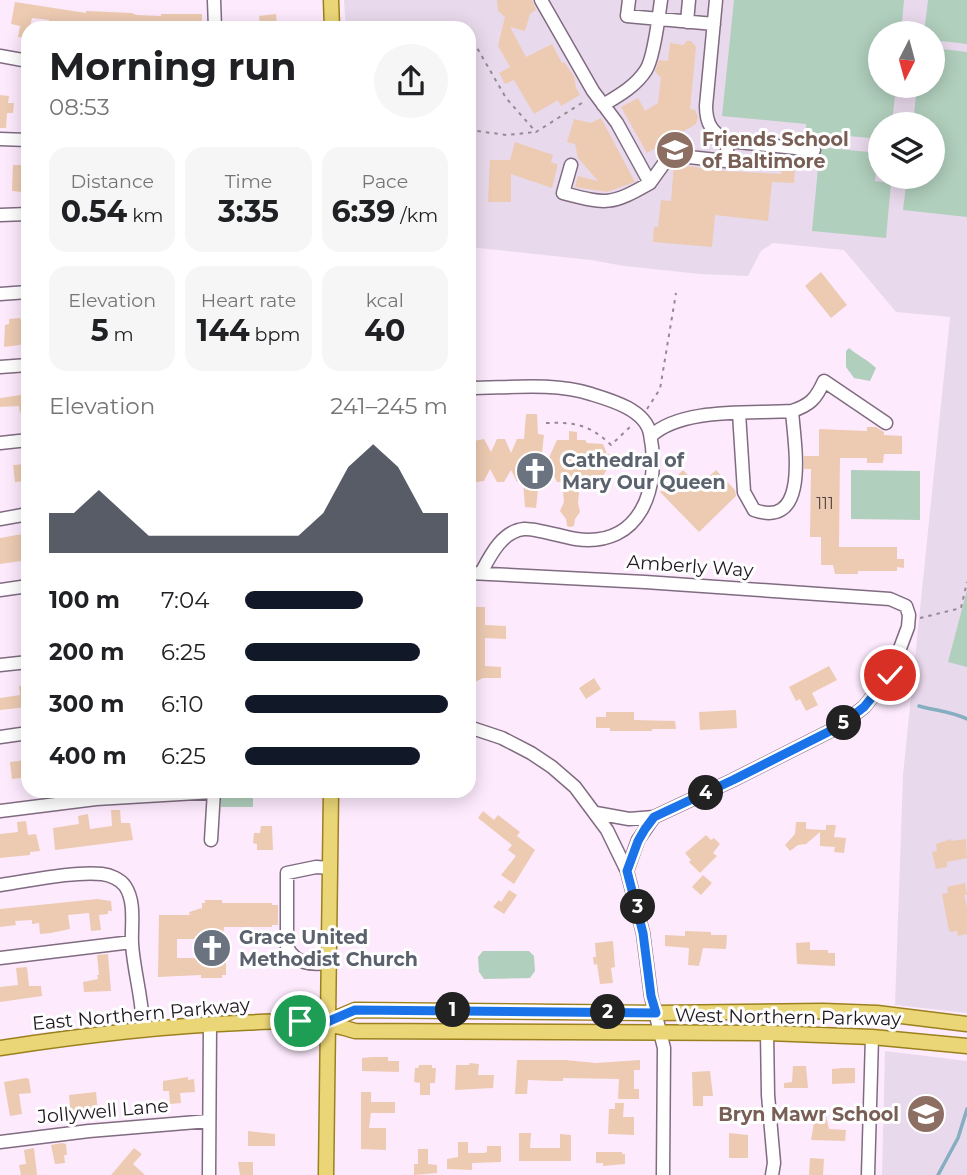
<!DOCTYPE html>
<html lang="en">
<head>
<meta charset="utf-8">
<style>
	:root { --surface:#fff; --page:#f6f6f6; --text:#202124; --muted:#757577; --accent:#111827 }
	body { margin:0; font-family:Montserrat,sans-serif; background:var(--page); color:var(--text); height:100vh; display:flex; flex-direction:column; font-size:26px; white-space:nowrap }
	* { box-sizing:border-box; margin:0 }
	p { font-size:23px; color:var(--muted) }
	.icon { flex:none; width:38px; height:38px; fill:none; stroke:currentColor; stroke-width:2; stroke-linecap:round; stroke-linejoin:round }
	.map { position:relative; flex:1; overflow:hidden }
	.details { position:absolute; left:21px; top:21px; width:455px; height:777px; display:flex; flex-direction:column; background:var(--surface); border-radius:21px; box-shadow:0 4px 18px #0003 }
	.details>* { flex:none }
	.needle { width:46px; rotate:186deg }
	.buttons { position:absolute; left:868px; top:21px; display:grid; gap:14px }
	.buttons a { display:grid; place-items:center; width:77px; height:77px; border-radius:50%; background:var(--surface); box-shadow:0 4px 18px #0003; font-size:35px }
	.pin { position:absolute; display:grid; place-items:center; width:60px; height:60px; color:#fff; margin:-30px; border:4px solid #fff; border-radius:50%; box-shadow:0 2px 7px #0007 }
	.km { position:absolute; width:35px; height:35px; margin:-18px; border-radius:50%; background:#222; color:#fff; font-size:19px; line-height:35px; text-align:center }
	.round { display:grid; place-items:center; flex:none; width:74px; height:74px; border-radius:37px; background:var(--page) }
	.summary { display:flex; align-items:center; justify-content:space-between; height:119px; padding:0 28px }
	h1 { font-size:38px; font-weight:700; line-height:52px }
	.figures { display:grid; grid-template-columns:repeat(3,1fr); gap:10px; height:119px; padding:7px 28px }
	.figures div { display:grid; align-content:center; border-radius:18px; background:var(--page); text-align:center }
	.figures b { font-size:30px; font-weight:700 }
	.figures small { font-size:19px; font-weight:400 }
	.figures p { font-size:19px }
	.chart { height:196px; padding:14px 28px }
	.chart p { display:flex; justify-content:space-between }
	.chart svg { width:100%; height:126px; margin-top:7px; fill:var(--accent); opacity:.7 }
	ul { padding:0 28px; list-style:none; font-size:23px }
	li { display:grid; grid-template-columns:112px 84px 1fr; align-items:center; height:52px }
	li i { height:18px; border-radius:9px; background:var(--accent) }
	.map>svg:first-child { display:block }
	.education { fill:#e9d9ec; fill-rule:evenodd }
	.green { fill:#b1cfbd }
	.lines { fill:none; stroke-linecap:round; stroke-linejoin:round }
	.stream { stroke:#85aec0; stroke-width:3.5 }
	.building { fill:#edcbb2; fill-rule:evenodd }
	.minor-casing { stroke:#806b80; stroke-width:15 }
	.major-casing { stroke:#9b811e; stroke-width:17 }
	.path { stroke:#968896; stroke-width:2; stroke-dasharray:3.5 5; stroke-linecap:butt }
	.minor { stroke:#fff; stroke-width:12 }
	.major { stroke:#ebd677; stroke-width:14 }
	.route-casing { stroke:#fff; stroke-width:14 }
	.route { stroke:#1a73e8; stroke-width:9 }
	.labels { text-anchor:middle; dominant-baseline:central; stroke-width:6; stroke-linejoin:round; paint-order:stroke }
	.number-label { font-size:16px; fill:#534544 }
	.education-label { font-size:19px; font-weight:bold; fill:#785e54; stroke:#fefefe; text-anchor:start }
	.worship-label { font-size:19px; font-weight:bold; fill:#5b616d; stroke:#fefefe; text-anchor:start }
	.street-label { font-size:19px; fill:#201820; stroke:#fefefe }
</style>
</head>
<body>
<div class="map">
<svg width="967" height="1175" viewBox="0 0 967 1175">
	<rect width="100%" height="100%" fill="#fdeafd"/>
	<path class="education" d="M344,0H967V1013L895,1005L903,775L950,317L896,312L844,250L773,243L761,251L748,276L700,274L624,266L591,260L469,247V28H346ZM880,33H933V86H880ZM880,124H933V177H880Z
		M885,1051L967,1061V1175H882Z"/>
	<path class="green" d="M734,0H904L901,33H880V86H896L892,124H880V139L806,132V124L722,116Z
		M928,0H967V44L933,40V33H924Z
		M933,48L967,52V217L903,210L907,177H933V124H913L917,86H933Z
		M820,147L878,153L875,181L891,183L886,238L812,231Z
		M849,348C858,356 867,359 876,368L870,381L854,378L846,367V351Z
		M851,470L920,471V520L851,519Z
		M967,590V667L948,662Z
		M221,791H253V807H221Z
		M483,951H529L534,956L535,971L530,978L484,979L479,972L478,957Z"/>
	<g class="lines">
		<path class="stream" d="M919,706C937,711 950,711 967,719
			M938,1175L958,1138L967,1109"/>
	</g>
	<path class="building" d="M497,0H532L536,10L530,14L525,31L510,27L526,57L552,44L562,63L564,62L574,76L576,88L580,95L561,106L558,100L534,114L514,80L505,84L499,73L510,67L498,46L505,17L498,11Z
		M15,2L86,13V11L132,13L136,15L161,16V14H202V28H150V25L131,24L123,25V28H89V26L85,24L58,21L57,28H48L49,20L32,18L30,28H28V39L18,37L20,26L11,24Z
		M276,14L277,28H260L259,16Z
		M687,41H691L696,47L690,109L695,110L698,117L696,124L647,153L621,107L638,98L645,111L658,103L661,78L655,71L659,60L668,61L670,43L683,45Z
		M0,95L9,96L8,103H14L13,113H7L6,128H0Z
		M601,118L635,182L607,192L575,187L578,176L598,181L578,158L575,144L567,142L574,119L591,123Z
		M515,142L553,155L551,162L557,164V168L552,188L511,174V202H488L490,160H510Z
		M782,155L796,157L794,183L772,182L768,221L715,215L712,247L653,242L654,227H658L661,200L671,201L674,164L723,171L781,174Z
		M13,165H28V179L22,178V192L12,191Z
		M821,272L847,305L831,318L805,286Z
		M20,318L22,323H24L26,344L4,347L5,325L9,324V319Z
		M28,394V412L20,413L19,406L0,407V398Z
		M526,414H537L538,434L544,435L536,508L525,507L523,482H517L511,470L504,482H497L490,469L484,481L476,482L475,478H469V442L484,439L491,452L497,439H505L511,453L517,439H524Z
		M867,427H876L884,432V435L902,436V454H884L883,463H867V458H840L839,547H897V559H904V568L897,567V571H858V574H835L833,565H821V537H810L811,469H804V456H819V429L867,431Z
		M569,431L577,432V440H585L587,443L603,444L607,454L624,455L626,462L624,468L607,469L602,478L587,479L585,483H580L578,503L580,512L575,519L574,526L570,527L567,526L566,519L560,511L564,502L562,482H557L547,462L557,440H569Z
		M28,464V481L15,482L13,465Z
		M683,470L699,486L716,470L735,490L736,496L699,532L660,492Z
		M28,533V560L0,564V538Z
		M469,607H485V625L506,626V639L485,638V666L501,667V678H483L473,683L469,680Z
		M829,666L837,680L812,693L818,705L806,711L800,699L796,701L789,687Z
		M594,678L601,689L586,699L579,688Z
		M28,685V707L0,710V698L20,695L19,686Z
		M736,710L737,728L700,730L699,712Z
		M606,712H634V720L675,721L676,729H652V731H610V728H596V717H606Z
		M27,760L28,777L12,779L10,762Z
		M111,810H120L121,823H130L133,840L55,850L53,828L79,824L78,816L88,814L90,829L112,826Z
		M483,811L494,820L498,815L520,832L517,836L535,850L514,884L501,875L516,856L508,850L512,845L478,818Z
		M26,821L28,835L36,834L40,851L30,852V855L0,858V834L18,832L17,822Z
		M796,822H806V829L826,830V825H836L834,837L846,838L844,853L834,852L835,847L820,846V832L806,844L798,845L790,851L785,845L795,834Z
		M261,826H272L273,850H257V844L253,843L254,833H260Z
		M706,835L711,840L714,838L720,844L713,853L717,856L700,873L689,862L691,860L685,853Z
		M951,839V841L966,839L967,858L947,862V867L936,869L932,852L937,851L936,844Z
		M703,875L712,883L701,895L692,887Z
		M965,883L967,895H964L967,907V934L958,936L957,931L950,932L948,926L942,894L948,893L947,887Z
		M509,890L517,895L504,914L493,907L499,900L501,902Z
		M97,899L111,901L112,911H108V914L99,915L101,930L91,931L89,913L68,915L70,929L51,933L40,934L39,923L32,924V920L15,921L16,925L0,927V909Z
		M205,900H222V903H272V905H278V925H272V927H224L222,959H226V975H222V978H201V975L158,977L159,915H190L189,912L202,908V903H205ZM177,939H202V958H177Z
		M685,931L711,932V935H727L726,949L703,948L699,966L688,965L689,948L665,946V935L685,936Z
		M613,941L615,967L611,968L613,983L600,984L597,964L594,965L593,957H596L595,943Z
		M810,942V950H828V953H835V966L797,964L796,943Z
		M108,954L111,991L84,992L83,982L98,979L97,975H99L97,955Z
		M27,967L29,986H41L42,996L0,1002V987L18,985L16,968Z
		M373,1057H388V1061H399V1072L362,1071V1058Z
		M517,1060H565L596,1063L640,1060V1070H634V1089H639V1099H618L619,1079L563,1078V1081H554L528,1080L527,1094H515Z
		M470,1063L479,1064L478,1075H494L493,1088L455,1090L456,1065H469Z
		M419,1065H432V1068H436L435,1083H430V1095H420V1083L414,1082L415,1068H418Z
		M793,1066H806L808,1088H784V1083L792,1082Z
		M843,1068H855V1083L832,1084V1069Z
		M710,1071L713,1096H703V1106H693L692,1072Z
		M188,1077V1080L194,1079L195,1092L180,1093L181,1103L170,1104L169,1091H163V1081Z
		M26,1078L29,1079L31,1093L19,1094L22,1114L10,1116L4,1082Z
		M96,1092L98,1113L71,1116L69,1095Z
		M361,1092H371V1102H395V1113H371L369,1128H386V1150L361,1149Z
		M615,1103H624L623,1117H634V1135L608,1134L609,1109H615Z
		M815,1116H826L829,1129L846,1130L845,1141L811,1140Z
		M248,1131L275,1134V1146H248Z
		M519,1133H531L530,1148H560V1134L571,1135V1161H519Z
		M729,1133L748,1135V1158H729Z
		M458,1142H468V1153H484L487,1152V1146H501V1162L472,1163V1170L447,1169V1159L458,1157Z
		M62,1143L66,1144L67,1155H64L65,1163L55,1164L51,1145Z
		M34,1148L37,1175H21L19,1165L26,1164L24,1150Z
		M134,1148L142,1154L133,1164L145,1175H111Z
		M418,1149H428V1164L437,1165V1173L414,1175V1164H418Z
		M596,1152H622V1154H625V1164L603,1166V1163H596Z
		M810,1158L824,1159L823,1175H809Z
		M238,1162H253V1175H240Z"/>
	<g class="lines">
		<defs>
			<path id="minor" d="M214,0L215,28
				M541,0L593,91L617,123L650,183L670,155L726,161L728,141
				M629,0L627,16L714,24
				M716,0L706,106C706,124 712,133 728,141L814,150
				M687,22L689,0
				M0,56L28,61
				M603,105C618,96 636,86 646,70C654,58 659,15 661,0
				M0,139L28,140
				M571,165L563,193C606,204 610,206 650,183
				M0,215L28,214
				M0,294L28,292
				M0,367L28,365
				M469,388C508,388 553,382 591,394C611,400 646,410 650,434C661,487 641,548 576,539C563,537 535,528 524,529C502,531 490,556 481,573
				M739,413L744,492L754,510C811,530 794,442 792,411
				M651,436C682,407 751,414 792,411C810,405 816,399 824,381L886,423
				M0,443L28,440
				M0,519L28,514
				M469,573L645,582L890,599L906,606L909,615L908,627L890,675L864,707L838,727L733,780L654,817L629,819L596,813
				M0,590L28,586
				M0,665L28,662
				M469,727L502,738L531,753L552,767L575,787L607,830L627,871L643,933L651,996L664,1048L663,1175
				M0,737L28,733
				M0,811L96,799L214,792
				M211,840L214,791
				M627,871L638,840L654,817
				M0,885C29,881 73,871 102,874C110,875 120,879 125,886C136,902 131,926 132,944C134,973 143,1000 143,1029
				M0,958L132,942
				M328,963C310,965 296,964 287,947V873L316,867L330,868
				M767,1033L768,1095L774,1163L772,1175
				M0,1142L89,1131L209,1121
				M209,1175L210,1024
				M868,1175L872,1037"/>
			<path id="major" d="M331,0L332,28
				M327,1022L355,1010L656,1013L823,1011L877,1013L967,1024
				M0,1048C79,1036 159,1026 239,1023C281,1021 314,1018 355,1031L767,1033L872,1037L967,1046
				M326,1175L331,791"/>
		</defs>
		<use href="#minor" class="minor-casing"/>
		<use href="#major" class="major-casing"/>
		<path class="path" d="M469,34L506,98L536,132L585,101
			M469,130L507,135L535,132
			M647,409L660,389L676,293
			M546,423C576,422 590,425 611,445L631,426
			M920,618L961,608L967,582"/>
		<use href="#minor" class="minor"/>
		<use href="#major" class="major"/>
	</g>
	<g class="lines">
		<defs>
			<path id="route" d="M300,1021L327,1022L355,1010L656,1013L651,996L643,933L627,871L638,841L645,829L654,817L733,780L838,727L864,707L890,675"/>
		</defs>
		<use href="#route" class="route-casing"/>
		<use href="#route" class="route"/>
	</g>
	<defs>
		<symbol id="school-disc" viewBox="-11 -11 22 22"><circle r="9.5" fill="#8d6e63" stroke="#fefefe"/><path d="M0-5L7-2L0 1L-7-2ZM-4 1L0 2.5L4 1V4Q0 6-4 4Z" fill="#fff"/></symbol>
		<symbol id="church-disc" viewBox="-11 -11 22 22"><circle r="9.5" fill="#6b7280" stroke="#fefefe"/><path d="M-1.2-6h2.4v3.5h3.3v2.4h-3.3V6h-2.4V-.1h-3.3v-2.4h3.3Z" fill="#fff"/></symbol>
	</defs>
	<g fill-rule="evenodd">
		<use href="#school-disc" x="653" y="128" width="44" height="44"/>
		<use href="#church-disc" x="513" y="449" width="44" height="44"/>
		<use href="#church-disc" x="190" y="926" width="44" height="44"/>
		<use href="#school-disc" x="904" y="1092" width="44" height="44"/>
	</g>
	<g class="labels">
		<g class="number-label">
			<text x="825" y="503">111</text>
		</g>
		<g class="education-label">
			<text x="702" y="139">Friends School<tspan x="702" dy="22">of Baltimore</tspan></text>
			<text x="899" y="1114" text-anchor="end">Bryn Mawr School</text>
		</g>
		<g class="worship-label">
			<text x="562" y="460">Cathedral of<tspan x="562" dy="22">Mary Our Queen</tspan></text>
			<text x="239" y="937">Grace United<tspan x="239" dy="22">Methodist Church</tspan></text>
		</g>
		<g class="street-label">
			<text transform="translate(690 566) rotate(4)">Amberly Way</text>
			<text transform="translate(141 1014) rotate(-5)">East Northern Parkway</text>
			<text transform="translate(788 1017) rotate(1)">West Northern Parkway</text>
			<text transform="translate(103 1111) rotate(-5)">Jollywell Lane</text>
		</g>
	</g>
</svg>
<div class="buttons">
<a><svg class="needle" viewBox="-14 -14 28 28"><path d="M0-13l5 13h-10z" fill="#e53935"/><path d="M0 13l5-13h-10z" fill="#757577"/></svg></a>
<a><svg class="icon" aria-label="layers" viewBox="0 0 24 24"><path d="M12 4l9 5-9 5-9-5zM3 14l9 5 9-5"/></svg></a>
</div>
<div class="pin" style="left:300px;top:1021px;background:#1e9e55"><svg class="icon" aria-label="arrive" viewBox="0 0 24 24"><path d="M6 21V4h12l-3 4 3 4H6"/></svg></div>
<div class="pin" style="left:890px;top:675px;background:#d93025"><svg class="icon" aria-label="check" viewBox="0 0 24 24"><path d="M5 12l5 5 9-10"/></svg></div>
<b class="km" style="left:453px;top:1010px">1</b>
<b class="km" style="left:608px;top:1012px">2</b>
<b class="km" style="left:638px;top:907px">3</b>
<b class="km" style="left:706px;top:793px">4</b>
<b class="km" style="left:844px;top:723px">5</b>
<section class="details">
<div class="summary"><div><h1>Morning run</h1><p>08:53</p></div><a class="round"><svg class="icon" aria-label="share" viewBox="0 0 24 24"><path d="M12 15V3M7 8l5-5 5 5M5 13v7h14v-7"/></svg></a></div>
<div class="figures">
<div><p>Distance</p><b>0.54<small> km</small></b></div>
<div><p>Time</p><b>3:35</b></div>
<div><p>Pace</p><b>6:39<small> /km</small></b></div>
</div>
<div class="figures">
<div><p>Elevation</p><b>5<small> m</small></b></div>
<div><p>Heart rate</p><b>144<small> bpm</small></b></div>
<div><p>kcal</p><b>40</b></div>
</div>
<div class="chart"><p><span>Elevation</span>241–245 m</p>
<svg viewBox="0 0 160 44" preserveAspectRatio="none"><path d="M0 44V30L10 30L20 22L30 30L40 38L50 38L60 38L70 38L80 38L90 38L100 38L110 30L120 14L130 6L140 14L150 30L160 30V44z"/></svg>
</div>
<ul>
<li><b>100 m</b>7:04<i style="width:58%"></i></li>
<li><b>200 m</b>6:25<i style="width:86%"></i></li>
<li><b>300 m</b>6:10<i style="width:100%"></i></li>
<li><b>400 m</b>6:25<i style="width:86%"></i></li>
</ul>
</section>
</div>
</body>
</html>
